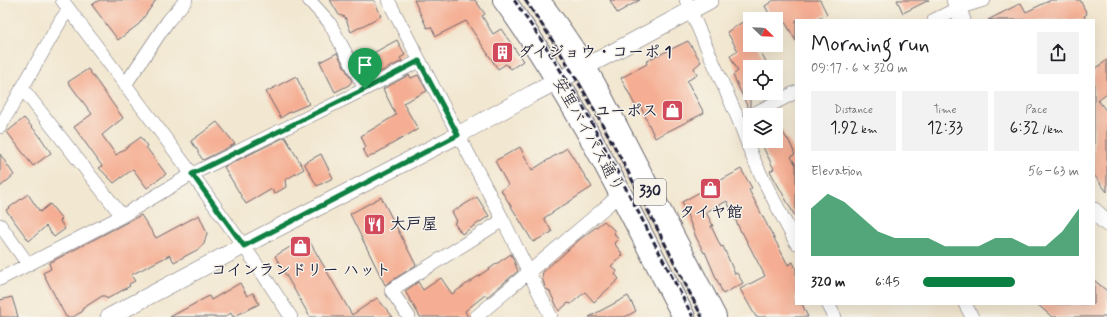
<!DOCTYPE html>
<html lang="en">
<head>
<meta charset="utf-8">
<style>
	:root { --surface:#fff; --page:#f2f2f2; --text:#202124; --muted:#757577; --accent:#0b8043 }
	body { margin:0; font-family:Mynerve,"Klee One",sans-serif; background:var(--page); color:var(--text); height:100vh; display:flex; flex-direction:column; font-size:15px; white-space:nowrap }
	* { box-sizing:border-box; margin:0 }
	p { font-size:13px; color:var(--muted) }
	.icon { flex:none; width:22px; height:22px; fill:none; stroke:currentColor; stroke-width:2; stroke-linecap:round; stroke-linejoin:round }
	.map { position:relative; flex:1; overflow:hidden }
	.side { position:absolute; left:795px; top:19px; width:300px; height:286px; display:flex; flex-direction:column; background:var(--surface); border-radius:0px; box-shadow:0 4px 16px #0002 }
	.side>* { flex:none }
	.needle { width:26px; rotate:113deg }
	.controls { position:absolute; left:743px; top:12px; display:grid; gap:8px }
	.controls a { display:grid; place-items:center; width:40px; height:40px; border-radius:0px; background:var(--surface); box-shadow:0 4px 16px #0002; font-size:20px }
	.pin { position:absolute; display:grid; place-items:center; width:34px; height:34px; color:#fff; margin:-41px -17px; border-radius:50% 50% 50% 0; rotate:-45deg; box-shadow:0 0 4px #0007 }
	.pin .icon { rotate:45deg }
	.round { display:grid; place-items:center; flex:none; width:42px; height:42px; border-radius:0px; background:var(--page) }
	.head { display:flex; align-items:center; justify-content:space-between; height:68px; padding:0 16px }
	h1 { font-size:22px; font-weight:600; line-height:30px }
	.figures { display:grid; grid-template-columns:repeat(3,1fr); gap:6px; height:68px; padding:4px 16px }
	.figures div { display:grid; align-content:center; border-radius:0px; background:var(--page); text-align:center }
	.figures b { font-size:17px; font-weight:600 }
	.figures small { font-size:11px; font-weight:400 }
	.figures p { font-size:11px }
	.chart { height:112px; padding:8px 16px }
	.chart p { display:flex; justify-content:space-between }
	.chart svg { width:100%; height:72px; margin-top:4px; fill:var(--accent); opacity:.7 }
	ul { padding:0 16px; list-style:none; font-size:13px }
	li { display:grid; grid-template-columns:64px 48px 1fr; align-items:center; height:30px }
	li i { height:10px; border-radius:5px; background:var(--accent) }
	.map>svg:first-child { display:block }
	.building { fill:#f5ae93 }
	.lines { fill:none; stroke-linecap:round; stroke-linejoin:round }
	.minor-casing { stroke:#6b676f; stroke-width:14 }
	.tertiary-casing { stroke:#6b676f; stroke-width:18 }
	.trunk-casing { stroke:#6b676f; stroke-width:24 }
	.minor { stroke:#fff; stroke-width:13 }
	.tertiary { stroke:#fff; stroke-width:17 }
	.trunk { stroke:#fff; stroke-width:22 }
	.rail { stroke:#22223b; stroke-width:3; stroke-dasharray:6 3; stroke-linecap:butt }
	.route-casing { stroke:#fff; stroke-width:8 }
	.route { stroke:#0b8043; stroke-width:5 }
	.labels { text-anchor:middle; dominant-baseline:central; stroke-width:3; stroke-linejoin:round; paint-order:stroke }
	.shield { fill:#f7f3e8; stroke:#62616f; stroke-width:1 }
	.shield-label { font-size:15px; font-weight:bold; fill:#22223b }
	.poi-label { font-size:16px; font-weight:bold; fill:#22223b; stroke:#f7f3e8; text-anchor:start }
	.street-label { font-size:16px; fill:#22223b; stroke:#f7f3e8 }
</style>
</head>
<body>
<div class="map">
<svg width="1107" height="317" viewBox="0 0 1107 317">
	<rect width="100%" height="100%" fill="#f7f3e8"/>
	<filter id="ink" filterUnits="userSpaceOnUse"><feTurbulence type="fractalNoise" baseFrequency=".025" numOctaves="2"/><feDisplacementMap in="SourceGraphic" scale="8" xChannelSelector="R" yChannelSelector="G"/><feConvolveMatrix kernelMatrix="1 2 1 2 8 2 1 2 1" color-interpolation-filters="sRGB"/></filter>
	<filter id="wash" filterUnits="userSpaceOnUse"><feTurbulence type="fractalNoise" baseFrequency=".012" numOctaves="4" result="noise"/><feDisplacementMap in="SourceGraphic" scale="16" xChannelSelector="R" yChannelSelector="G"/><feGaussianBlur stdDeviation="0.9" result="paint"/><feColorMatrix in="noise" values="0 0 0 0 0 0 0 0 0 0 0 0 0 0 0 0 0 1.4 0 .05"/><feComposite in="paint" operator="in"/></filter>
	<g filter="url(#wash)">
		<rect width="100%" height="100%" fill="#f2e7d0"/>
		<g id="blocks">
			<path class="building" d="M99,0H156L139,24L118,40L92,5Z
				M330,0H374L381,16L351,32L345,17L339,15Z
				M414,0H475L485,14L482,16L493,34L501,29L523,61L511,69L506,64L498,69L466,21L436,36L431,27L427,28Z
				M610,0H640L617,13Z
				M774,0H820L827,14L817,20H796V41L782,17L779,19H772L765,6Z
				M897,0H929L903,13Z
				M1051,0H1080L1087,14L1084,16L1086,20H988L1021,3L1026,12Z
				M744,21L750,32V45H757L769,67H750V107L748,108L733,75L738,71L730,56L738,51L727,32Z
				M397,40L405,55L400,58L402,61L376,74L375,71L367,76L359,61Z
				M688,41L701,62L694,68L697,75L687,81L704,113L655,138L640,105L636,107L621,78L647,64L646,62L659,54V55Z
				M337,53L352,81L349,85L335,92L320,62Z
				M1107,60V93L1098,100L1107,112V192L1094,175V70Z
				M88,69L123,118L102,135L116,155L141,137L147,146L146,147L166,174L147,188L133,169L114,183L99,168L102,166L74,127L92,114L68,82Z
				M409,75L411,78L418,75L427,91L403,103L418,129L368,158L363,149L366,147L361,136L396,115L383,89Z
				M296,76L309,104L288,113L281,118L266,92Z
				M24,118L39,135L51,153L33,166L7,132Z
				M776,121L787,139H788L795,154L791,157L796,165V218L770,171L774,169L760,141H776Z
				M217,122L235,144L203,160L198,153V151L191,141Z
				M285,137L304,169L285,180L286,187L274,194L272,189L246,204L224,167Z
				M520,147L532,170L567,148L592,187L544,218L552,232L533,242L501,190L508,185L495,161Z
				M0,154L14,175L0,187Z
				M321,154L333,178L317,186L304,163Z
				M741,169L752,188L749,190L788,265L793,262L796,269V304H802L808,317H756L740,289L765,276L742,232H741L727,201L706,212L713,226H711L721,247L723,246L735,274L737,273L743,283L723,294L705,252L704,253L696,237L682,202Z
				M28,194L40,212L50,204L62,219L60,221L65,229L54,237L46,226L29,241L6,210Z
				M381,197L416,265L385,285L350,214Z
				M477,197L489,216L462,234L454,223L457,221L452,212Z
				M141,215L156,238L199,215L207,233L204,244L197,250L174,262L170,255L131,275L135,281L129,284L130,286L107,299L105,296H102L82,309L83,311L73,317H66L43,273L51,269L49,263Z
				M604,221L614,230L615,235L618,239L614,243L623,255L611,266L617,271L615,274L619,279L594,302L585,292L571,304L568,303L559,311L549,290H547L545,287L542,277L543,272L555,261H556L579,240Z
				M307,237L352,315L377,298L393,317H310L275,256Z
				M511,254L518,271L487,297L485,295L465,311L468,317H420L405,291L418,282L423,290L441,278L452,294Z
				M1094,280L1107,291V317H1052L1037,304H1094Z
				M240,283L247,296L253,293L259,304L233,317L231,313L225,317H170L209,296L211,300Z
				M628,296L636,311L625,317H589Z
				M12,297L18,317H0V300Z"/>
		</g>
	</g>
	<g filter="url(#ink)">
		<use href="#blocks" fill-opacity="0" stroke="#6b676f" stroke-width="1"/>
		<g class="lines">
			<defs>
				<path id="minor" d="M62,0L192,174L255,262L291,317
					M309,0L329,22L365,89
					M388,0L503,220
					M686,0L739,121L752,156L763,179L796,243
					M934,20L958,8L984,0
					M125,85L168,21L186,0
					M22,88L122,216
					M751,115L796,92
					M0,127L61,20L69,9
					M0,225L28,264
					M0,279L122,216L192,174L365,89L419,61
					M828,304L835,317
					M965,304L972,317
					M409,317L391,290L503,220L551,317
					M476,317L608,205L620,193"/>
				<path id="tertiary" d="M955,0L962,20
					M1094,211L1107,223
					M109,317L262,236L458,135L532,94L604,57L710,0"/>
				<path id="trunk" d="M504,0C576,99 628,209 684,317
					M538,0C560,29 581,59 598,91L715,317"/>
			</defs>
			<use href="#minor" class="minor-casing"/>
			<use href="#tertiary" class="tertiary-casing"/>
			<use href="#trunk" class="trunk-casing"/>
			<use href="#minor" class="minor"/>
			<use href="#tertiary" class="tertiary"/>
			<use href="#trunk" class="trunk"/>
			<path class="rail" d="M514,0L546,47L585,110L693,317
				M525,0C595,99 647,209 702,317"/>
		</g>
	</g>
	<g class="lines" filter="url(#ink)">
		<defs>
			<path id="route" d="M419,61L458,135L244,246L192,174L365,89Z"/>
		</defs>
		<use href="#route" class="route-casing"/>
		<use href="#route" class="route"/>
	</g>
	<defs>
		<symbol id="building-square" viewBox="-11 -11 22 22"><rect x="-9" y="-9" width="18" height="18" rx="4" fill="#d1495b" stroke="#f7f3e8"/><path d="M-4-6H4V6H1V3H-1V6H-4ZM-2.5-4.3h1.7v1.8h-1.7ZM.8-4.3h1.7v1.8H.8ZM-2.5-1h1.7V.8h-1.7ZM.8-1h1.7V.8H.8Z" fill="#fff"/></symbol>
		<symbol id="shop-square" viewBox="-11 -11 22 22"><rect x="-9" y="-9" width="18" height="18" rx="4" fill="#d1495b" stroke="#f7f3e8"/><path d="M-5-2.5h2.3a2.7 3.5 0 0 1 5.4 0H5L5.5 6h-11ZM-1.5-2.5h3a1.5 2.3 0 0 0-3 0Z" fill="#fff"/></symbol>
		<symbol id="restaurant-square" viewBox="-11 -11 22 22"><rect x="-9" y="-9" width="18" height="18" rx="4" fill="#d1495b" stroke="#f7f3e8"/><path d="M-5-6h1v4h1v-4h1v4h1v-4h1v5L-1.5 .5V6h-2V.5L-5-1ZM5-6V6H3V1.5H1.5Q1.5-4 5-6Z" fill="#fff"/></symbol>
	</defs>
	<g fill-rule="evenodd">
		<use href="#building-square" x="490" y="40" width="25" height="25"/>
		<use href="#shop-square" x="660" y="98" width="25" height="25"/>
		<use href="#shop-square" x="698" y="176" width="25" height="25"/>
		<use href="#restaurant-square" x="362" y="212" width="25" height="25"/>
		<use href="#shop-square" x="288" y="234" width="25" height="25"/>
	</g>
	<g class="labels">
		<rect class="shield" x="634" y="179" width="32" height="26" rx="3"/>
		<g class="shield-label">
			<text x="650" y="192">330</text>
		</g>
		<g class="poi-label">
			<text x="518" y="52">ダイジョウ・コーポ 1</text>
			<text x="658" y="111" text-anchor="end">ユーポス</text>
			<text x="711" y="212" text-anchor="middle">タイヤ館</text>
			<text x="390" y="224">大戸屋</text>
			<text x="301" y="270" text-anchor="middle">コインランドリー ハット</text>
		</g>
		<g class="street-label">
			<text transform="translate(588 135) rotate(61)">安里バイパス通り</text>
		</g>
	</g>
</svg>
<div class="controls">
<a><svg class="needle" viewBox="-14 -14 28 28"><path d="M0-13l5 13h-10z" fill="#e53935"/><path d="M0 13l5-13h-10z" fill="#757577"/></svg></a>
<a><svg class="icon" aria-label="locate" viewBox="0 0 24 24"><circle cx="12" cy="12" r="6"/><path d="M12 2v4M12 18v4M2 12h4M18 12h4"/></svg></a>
<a><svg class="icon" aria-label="layers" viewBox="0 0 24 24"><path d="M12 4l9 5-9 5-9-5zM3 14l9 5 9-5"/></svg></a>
</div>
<div class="pin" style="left:365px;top:89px;background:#1e9e55"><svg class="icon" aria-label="arrive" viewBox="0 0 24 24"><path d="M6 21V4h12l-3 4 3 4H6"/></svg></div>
<section class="side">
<div class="head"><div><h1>Morning run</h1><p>09:17 · 6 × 320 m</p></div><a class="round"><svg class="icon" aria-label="share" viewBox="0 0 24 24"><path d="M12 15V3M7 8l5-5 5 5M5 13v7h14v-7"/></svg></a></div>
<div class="figures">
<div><p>Distance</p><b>1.92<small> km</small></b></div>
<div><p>Time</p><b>12:33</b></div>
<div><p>Pace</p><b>6:32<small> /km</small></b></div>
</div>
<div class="chart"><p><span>Elevation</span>56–63 m</p>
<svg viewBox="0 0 160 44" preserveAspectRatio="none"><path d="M0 44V15L10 6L20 11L30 20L40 29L50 33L60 33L70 33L80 38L90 38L100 38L110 33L120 33L130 38L140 38L150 29L160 15V44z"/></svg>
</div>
<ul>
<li><b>320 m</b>6:45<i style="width:59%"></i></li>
</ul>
</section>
</div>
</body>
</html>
